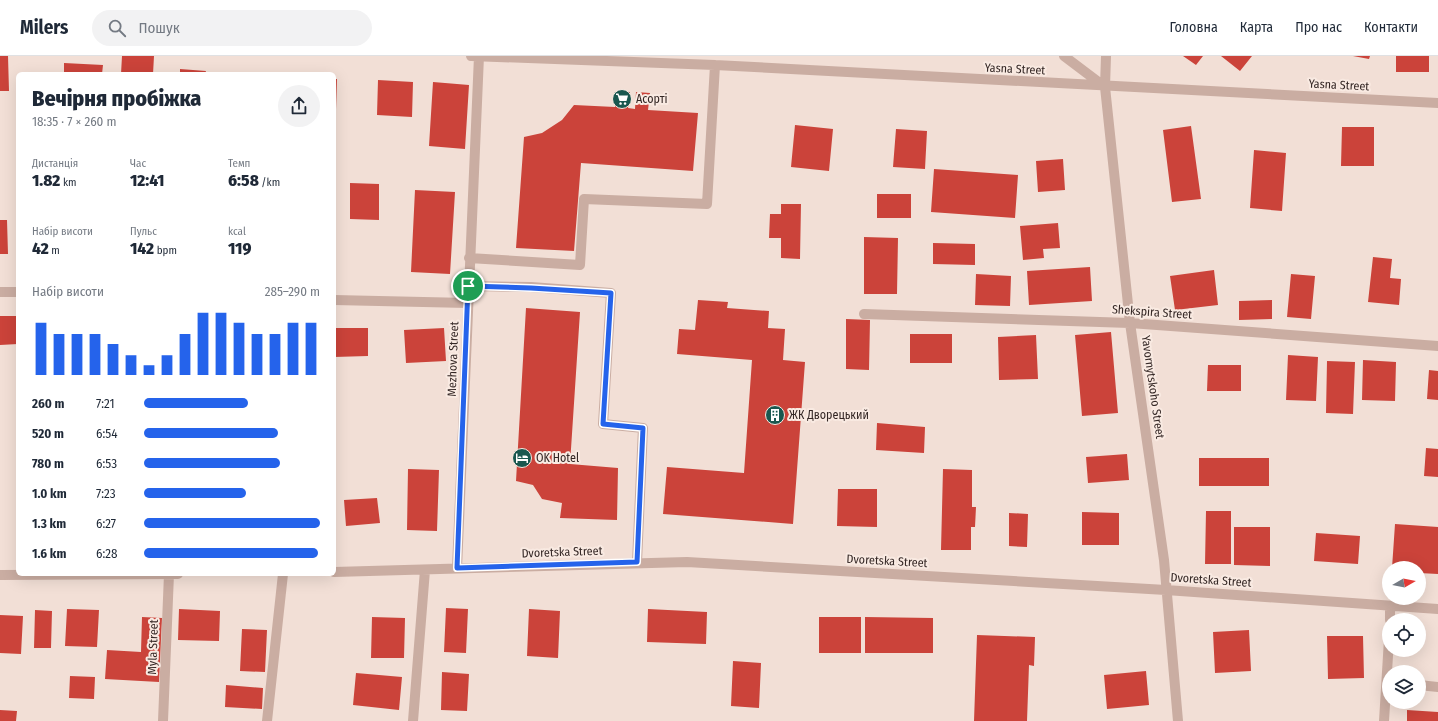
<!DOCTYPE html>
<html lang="uk">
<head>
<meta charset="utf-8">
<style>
	:root { --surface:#fff; --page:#f2f2f3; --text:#1f2937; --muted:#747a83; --line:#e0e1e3; --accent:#2563eb }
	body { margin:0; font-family:"Fira Sans Condensed",sans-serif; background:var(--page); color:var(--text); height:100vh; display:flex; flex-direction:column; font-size:15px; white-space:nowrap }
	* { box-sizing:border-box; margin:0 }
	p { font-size:13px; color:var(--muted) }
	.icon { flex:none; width:22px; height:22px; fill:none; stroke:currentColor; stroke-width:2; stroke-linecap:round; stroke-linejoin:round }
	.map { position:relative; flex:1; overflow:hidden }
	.sheet { position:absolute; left:16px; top:16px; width:320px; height:504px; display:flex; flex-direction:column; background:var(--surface); border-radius:6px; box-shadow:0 4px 16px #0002 }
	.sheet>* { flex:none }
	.needle { width:26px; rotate:81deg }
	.fabs { position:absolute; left:1382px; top:505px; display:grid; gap:8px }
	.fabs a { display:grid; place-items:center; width:44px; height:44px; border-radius:50%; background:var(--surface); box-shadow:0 4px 16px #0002; font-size:20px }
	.pin { position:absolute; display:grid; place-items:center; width:34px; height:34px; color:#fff; margin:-17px; border:2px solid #fff; border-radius:50%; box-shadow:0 1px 4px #0007 }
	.round { display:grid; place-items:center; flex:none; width:42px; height:42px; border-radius:21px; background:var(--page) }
	.overview { display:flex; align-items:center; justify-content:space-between; height:68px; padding:0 16px }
	h1 { font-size:22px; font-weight:800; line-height:30px }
	.stats { display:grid; grid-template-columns:repeat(3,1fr); gap:6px; height:68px; padding:4px 16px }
	.stats div { display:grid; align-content:center }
	.stats b { font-size:17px; font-weight:800 }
	.stats small { font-size:11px; font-weight:400 }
	.stats p { font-size:11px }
	.chart { height:112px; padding:8px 16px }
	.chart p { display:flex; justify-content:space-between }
	.chart svg { width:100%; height:72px; margin-top:4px; stroke:var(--accent); stroke-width:6 }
	ul { padding:0 16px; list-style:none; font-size:13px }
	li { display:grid; grid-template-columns:64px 48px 1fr; align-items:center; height:30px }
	li i { height:10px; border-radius:5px; background:var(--accent) }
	header { display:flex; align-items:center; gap:24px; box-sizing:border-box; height:56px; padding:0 20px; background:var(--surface); border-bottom:1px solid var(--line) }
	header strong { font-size:19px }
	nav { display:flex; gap:22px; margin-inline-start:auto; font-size:14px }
	.search { width:280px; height:36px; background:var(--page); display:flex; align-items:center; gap:10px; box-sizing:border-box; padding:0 14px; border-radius:22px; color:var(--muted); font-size:15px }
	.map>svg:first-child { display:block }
	.building { fill:#cb433a }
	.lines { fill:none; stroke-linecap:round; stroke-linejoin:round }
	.minor { stroke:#caada2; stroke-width:10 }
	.route-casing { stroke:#fff; stroke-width:8 }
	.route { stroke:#2563eb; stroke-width:5 }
	.labels { text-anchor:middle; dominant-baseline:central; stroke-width:4; stroke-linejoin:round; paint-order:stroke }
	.street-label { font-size:12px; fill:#342725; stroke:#f9eae2 }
	.poi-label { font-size:12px; fill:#342725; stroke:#f9eae2; text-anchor:start }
</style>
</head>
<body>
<header>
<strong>Milers</strong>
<div class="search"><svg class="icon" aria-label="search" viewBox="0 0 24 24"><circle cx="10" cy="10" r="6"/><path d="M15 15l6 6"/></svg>Пошук</div>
<nav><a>Головна</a><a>Карта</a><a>Про нас</a><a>Контакти</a></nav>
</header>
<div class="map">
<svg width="1438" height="665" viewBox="0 0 1438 665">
	<rect width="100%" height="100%" fill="#f2dfd6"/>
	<path class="building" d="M0,0H8L9,35H0Z
		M122,0H154L153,18H121Z
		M1183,0H1203L1196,9Z
		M1221,0H1252L1240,15Z
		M1353,0H1370L1369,3Z
		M1396,0H1429V16H1396Z
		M64,7L103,9L102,18H64Z
		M180,13L206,15L205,18H180Z
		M334,23H337L336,53H334Z
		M378,24L413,26L412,61L377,59Z
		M433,26L469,29L465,93L429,90Z
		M616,35L630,36L628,52L635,53L636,36L650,37L648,54L698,57L693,115L581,107L574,195L516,192L524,81L542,77L562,64L574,49L615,51Z
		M795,69L833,73L829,115L791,111Z
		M1191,70L1201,143L1172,146L1163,74Z
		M1342,71H1374V110H1341Z
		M896,73L927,75L925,113L893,111Z
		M1254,94L1286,97L1282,155L1250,152Z
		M1063,103L1065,134L1038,136L1036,105Z
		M934,113L1018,119L1015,162L931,156Z
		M350,127L379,128V164L350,163Z
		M415,134L455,136L450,218L411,216Z
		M877,138H911V162H877Z
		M781,148H801L800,203L781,202V182H769L770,158H781Z
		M0,164H7L8,198H0Z
		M1058,167L1060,192L1043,193L1044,202L1023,204L1020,170Z
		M864,181L898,182L897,238H864Z
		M933,187L975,188V209L933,208Z
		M1373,201L1392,203L1390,222L1401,223L1399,249L1368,246Z
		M1090,211L1092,245L1029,249L1027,215Z
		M1214,214L1218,249L1175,254L1170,220Z
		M976,218L1011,220L1010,250L975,249Z
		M1291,218L1315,220L1311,263L1287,261Z
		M698,244L728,246L727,252L769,255L768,272L785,273L783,304L805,306L793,468L663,458L667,411L744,417L752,304L677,298L679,273L695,274Z
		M1272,244V263L1239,264V245Z
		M526,252L580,256L570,408L618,412L617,464L560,462L562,447L542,443L533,429L516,425Z
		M0,260H18V288L0,289Z
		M846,263L870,264L869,314L846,313Z
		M334,272H368V300L334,301Z
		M444,272L446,305L406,307L404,274Z
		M1111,276L1118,357L1082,360L1075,279Z
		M910,278H952V307H910Z
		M1036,279L1038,323L999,324L998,281Z
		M1288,299L1318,301L1316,345L1286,344Z
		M1363,304L1396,306L1395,345L1362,344Z
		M1327,305L1355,306L1353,358L1326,357Z
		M1208,309H1241V335H1207Z
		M1429,314L1438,315V344L1427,343Z
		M877,367L925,371L924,397L876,394Z
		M1426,392L1438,393V421L1424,420Z
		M1127,398L1129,424L1088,427L1086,401Z
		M1199,402H1269V430H1199Z
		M408,413L439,414L437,475L407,474Z
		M943,413L972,414V451H976L975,471H971V494H941Z
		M838,433H877V471L837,470Z
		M377,442L380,467L346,470L344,444Z
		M1206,455H1231V508H1205Z
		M1082,456L1119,457V489H1082Z
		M1009,457L1028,458L1027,491L1009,490Z
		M1395,468L1438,471V518L1419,517V512H1392Z
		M1234,471H1270V510L1234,509Z
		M1316,477L1360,480L1358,508L1314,505Z
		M446,552L468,553L466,597L444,596Z
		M67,553L99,554L97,591L65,590Z
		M179,553L220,555L219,585L178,584Z
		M529,553L560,555L558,602L527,600Z
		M648,553L707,556L706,588L647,586Z
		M35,554L52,555L51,592H34Z
		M0,559L23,560L21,598L0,597Z
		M142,561L162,562L159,626L105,623L107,594L141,596Z
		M372,561L405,562L404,602H371Z
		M819,561H861V597H819Z
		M865,561L933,562V597H865Z
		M242,573L267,574L265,616L240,615Z
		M1249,574L1251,615L1215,617L1213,576Z
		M977,579L1035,581L1034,610L1029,609L1027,665H974Z
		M1327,580H1363L1364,622L1328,623Z
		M733,605L761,607L759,652L731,650Z
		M1146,615L1149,649L1107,653L1104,619Z
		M442,616L469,618L467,655L441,654Z
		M356,617L402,621L399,654L353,649Z
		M70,620L95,621L94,643L69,642Z
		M226,629L263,632L262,653L225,651Z
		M0,654L17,655L16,665H0Z
		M1407,654L1438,656V665H1407Z"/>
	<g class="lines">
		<path class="minor" d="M471,0L715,9L1438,47
			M1064,0L1105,31
			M1106,0L1105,31L1130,267L1164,504L1178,665
			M469,202L580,209L584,143L707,148L715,9
			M468,230L531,231L611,237L603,368L643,372L637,506
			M0,236H18
			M334,244L468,247
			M864,258L1130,267L1438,290
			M457,512L479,0
			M334,516L687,506L1166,534L1438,553
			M0,519L178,518
			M1390,564V551
			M1419,629L1438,631
			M163,665L169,518
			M267,665L283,518
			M413,665L425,514
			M1384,665L1389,583"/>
	</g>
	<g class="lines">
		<defs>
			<path id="route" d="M468,230L531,232L611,237L603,368L643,372L637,506L457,512Z"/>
		</defs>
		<use href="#route" class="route-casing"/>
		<use href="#route" class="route"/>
	</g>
	<defs>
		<symbol id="supermarket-disc" viewBox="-11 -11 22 22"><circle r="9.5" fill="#19574f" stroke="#f9eae2"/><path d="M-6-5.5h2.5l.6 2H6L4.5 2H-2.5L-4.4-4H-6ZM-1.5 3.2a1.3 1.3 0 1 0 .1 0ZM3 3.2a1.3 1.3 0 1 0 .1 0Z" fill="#fff"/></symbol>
		<symbol id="building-disc" viewBox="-11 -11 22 22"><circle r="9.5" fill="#19574f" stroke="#f9eae2"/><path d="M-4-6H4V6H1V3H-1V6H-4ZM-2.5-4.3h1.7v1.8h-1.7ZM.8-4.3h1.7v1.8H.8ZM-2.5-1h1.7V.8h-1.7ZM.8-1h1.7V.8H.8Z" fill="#fff"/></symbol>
		<symbol id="hotel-disc" viewBox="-11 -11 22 22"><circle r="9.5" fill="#19574f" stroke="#f9eae2"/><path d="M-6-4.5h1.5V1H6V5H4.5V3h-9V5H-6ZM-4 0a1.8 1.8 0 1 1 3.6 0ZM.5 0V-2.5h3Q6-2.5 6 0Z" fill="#fff"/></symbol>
	</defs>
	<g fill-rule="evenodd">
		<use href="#supermarket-disc" x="611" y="32" width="22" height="22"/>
		<use href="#building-disc" x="764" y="348" width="22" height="22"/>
		<use href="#hotel-disc" x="511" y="391" width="22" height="22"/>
	</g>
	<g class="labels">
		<g class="street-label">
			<text transform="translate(1015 13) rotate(3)">Yasna Street</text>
			<text transform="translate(1339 29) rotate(3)">Yasna Street</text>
			<text transform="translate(1152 256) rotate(4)">Shekspira Street</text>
			<text transform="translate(453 303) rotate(-88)">Mezhova Street</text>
			<text transform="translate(1153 331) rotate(82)">Yavornytskoho Street</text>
			<text transform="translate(562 496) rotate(-2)">Dvoretska Street</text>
			<text transform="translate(887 505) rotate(3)">Dvoretska Street</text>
			<text transform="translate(1211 524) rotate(4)">Dvoretska Street</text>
			<text transform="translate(153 591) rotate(-88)">Myla Street</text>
		</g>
		<g class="poi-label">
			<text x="636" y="43">Асорті</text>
			<text x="789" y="359">ЖК Дворецький</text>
			<text x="536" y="402">OK Hotel</text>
		</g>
	</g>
</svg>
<div class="fabs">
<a><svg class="needle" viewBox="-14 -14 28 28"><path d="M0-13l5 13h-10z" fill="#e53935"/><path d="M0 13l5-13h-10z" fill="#747a83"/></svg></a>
<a><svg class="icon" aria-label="locate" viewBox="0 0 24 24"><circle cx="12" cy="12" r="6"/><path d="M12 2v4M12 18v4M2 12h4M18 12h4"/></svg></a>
<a><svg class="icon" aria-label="layers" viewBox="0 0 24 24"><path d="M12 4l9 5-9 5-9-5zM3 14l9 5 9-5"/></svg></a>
</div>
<div class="pin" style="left:468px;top:230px;background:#1e9e55"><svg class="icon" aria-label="arrive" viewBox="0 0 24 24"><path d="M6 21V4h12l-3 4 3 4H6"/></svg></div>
<section class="sheet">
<div class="overview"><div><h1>Вечірня пробіжка</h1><p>18:35 · 7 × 260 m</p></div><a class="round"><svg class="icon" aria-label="share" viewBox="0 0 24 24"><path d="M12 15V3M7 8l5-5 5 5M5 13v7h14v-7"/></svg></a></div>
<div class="stats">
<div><p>Дистанція</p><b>1.82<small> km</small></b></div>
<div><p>Час</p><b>12:41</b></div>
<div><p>Темп</p><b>6:58<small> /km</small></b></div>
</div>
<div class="stats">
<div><p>Набір висоти</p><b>42<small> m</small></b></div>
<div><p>Пульс</p><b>142<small> bpm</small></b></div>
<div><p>kcal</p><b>119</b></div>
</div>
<div class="chart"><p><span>Набір висоти</span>285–290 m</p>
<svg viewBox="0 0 160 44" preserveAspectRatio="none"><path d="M5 44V12M15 44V19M25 44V19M35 44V19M45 44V25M55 44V32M65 44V38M75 44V32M85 44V19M95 44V6M105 44V6M115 44V12M125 44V19M135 44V19M145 44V12M155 44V12"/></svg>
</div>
<ul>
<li><b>260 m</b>7:21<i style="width:59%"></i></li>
<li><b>520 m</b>6:54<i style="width:76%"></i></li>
<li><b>780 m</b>6:53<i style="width:77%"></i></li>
<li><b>1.0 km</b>7:23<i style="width:58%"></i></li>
<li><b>1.3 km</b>6:27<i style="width:100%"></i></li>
<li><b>1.6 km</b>6:28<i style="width:99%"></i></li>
</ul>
</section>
</div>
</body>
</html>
